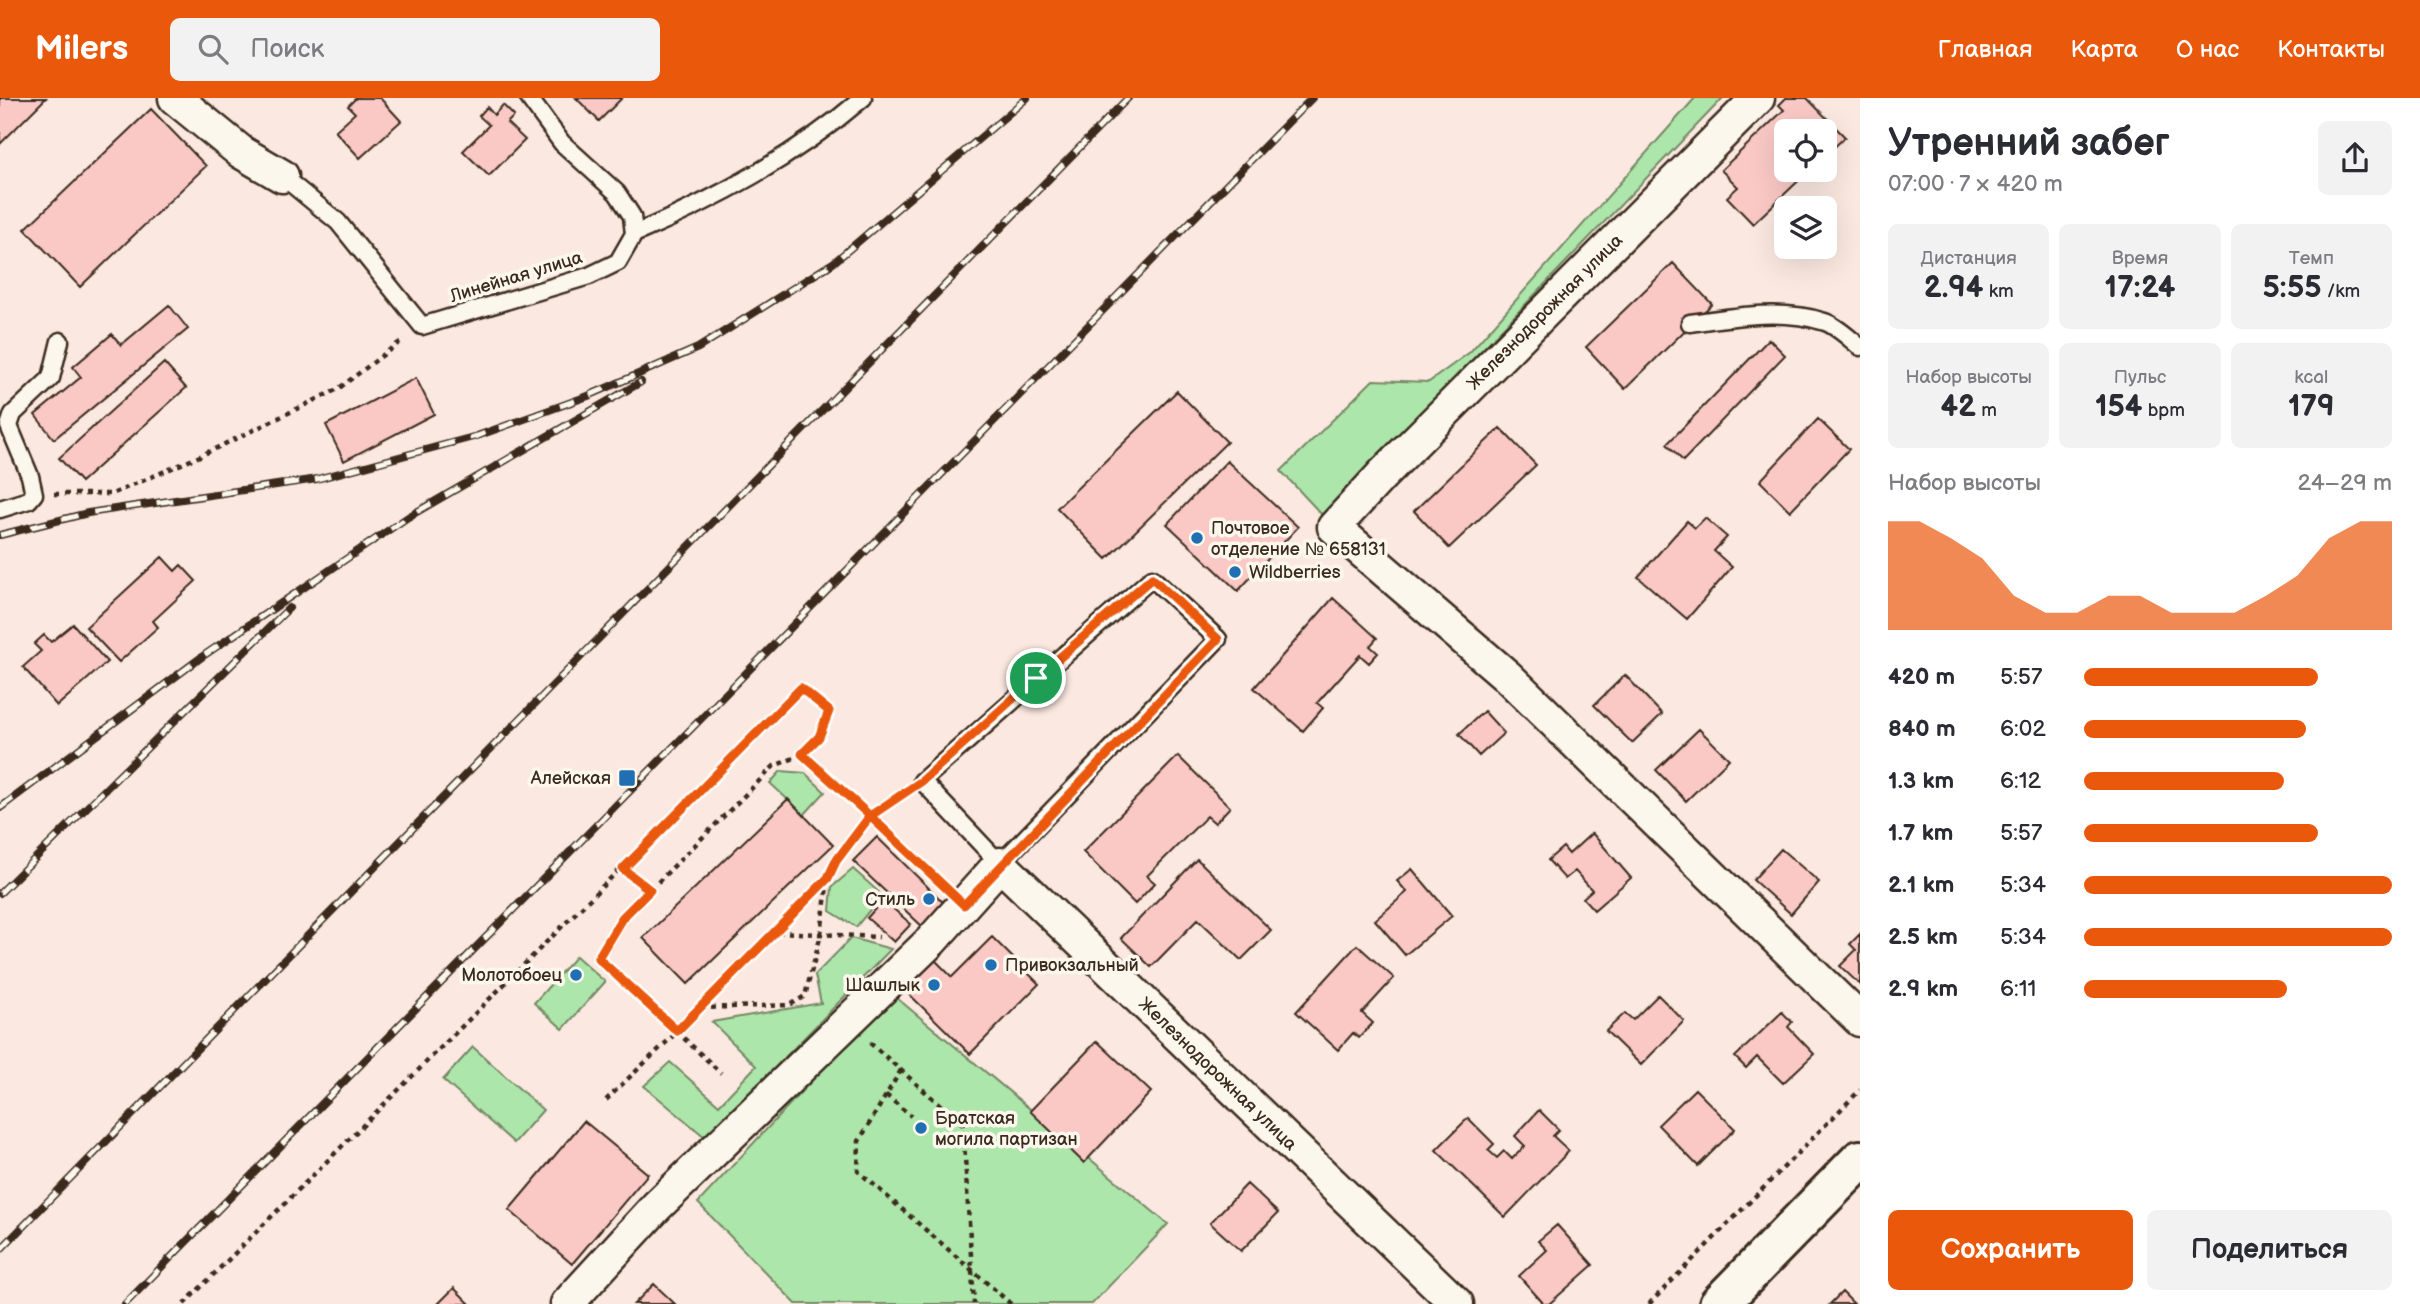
<!DOCTYPE html>
<html lang="ru">
<head>
<meta charset="utf-8">
<style>
	:root { --surface:#fff; --page:#f2f2f3; --text:#2b2b33; --muted:#7c7c81; --accent:#ea580c }
	body { margin:0; font-family:"Balsamiq Sans",sans-serif; background:var(--page); color:var(--text); height:100vh; display:flex; flex-direction:column; font-size:26px; white-space:nowrap }
	* { box-sizing:border-box; margin:0 }
	p { font-size:23px; color:var(--muted) }
	.icon { flex:none; width:38px; height:38px; fill:none; stroke:currentColor; stroke-width:2; stroke-linecap:round; stroke-linejoin:round }
	.map { position:relative; flex:1; overflow:hidden }
	.side { display:flex; flex-direction:column; background:var(--surface); width:560px }
	.side>* { flex:none }
	.tools { position:absolute; left:1774px; top:21px; display:grid; gap:14px }
	.tools a { display:grid; place-items:center; width:63px; height:63px; border-radius:10px; background:var(--surface); box-shadow:0 7px 28px #0002; font-size:35px }
	.pin { position:absolute; display:grid; place-items:center; width:60px; height:60px; color:#fff; margin:-30px; border:4px solid #fff; border-radius:50%; box-shadow:0 2px 7px #0007 }
	.round { display:grid; place-items:center; flex:none; width:74px; height:74px; border-radius:10px; background:var(--page) }
	.summary { display:flex; align-items:center; justify-content:space-between; height:119px; padding:0 28px }
	h1 { font-size:38px; font-weight:800; line-height:52px }
	.metrics { display:grid; grid-template-columns:repeat(3,1fr); gap:10px; height:119px; padding:7px 28px }
	.metrics div { display:grid; align-content:center; border-radius:10px; background:var(--page); text-align:center }
	.metrics b { font-size:30px; font-weight:800 }
	.metrics small { font-size:19px; font-weight:400 }
	.metrics p { font-size:19px }
	.chart { height:196px; padding:14px 28px }
	.chart p { display:flex; justify-content:space-between }
	.chart svg { width:100%; height:126px; margin-top:7px; fill:var(--accent); opacity:.7 }
	.button { display:flex; gap:14px; margin-top:auto; padding:14px 28px }
	.button a { flex:1; height:80px; border-radius:10px; background:var(--accent); color:#fff; font-size:28px; font-weight:800; line-height:80px; text-align:center }
	.button a+a { background:var(--page); color:var(--text) }
	ul { padding:0 28px; list-style:none; font-size:23px }
	li { display:grid; grid-template-columns:112px 84px 1fr; align-items:center; height:52px }
	li i { height:18px; border-radius:9px; background:var(--accent) }
	header { display:flex; align-items:center; gap:42px; box-sizing:border-box; height:98px; padding:0 35px; background:var(--accent); color:#fff }
	header strong { font-size:33px }
	nav { display:flex; gap:38px; margin-inline-start:auto; font-size:24px }
	.search { width:490px; height:63px; background:var(--page); display:flex; align-items:center; gap:18px; box-sizing:border-box; padding:0 24px; border-radius:10px; color:var(--muted); font-size:26px }
	main { display:flex; flex:1; min-height:0 }
	.map>svg:first-child { display:block }
	.green { fill:#ade6ab; stroke:#748864; stroke-width:2 }
	.building { fill:#fac9c6; stroke:#3b2a1e; stroke-width:2 }
	.lines { fill:none; stroke-linecap:round; stroke-linejoin:round }
	.lane-casing { stroke:#3b2a1e; stroke-width:21 }
	.street-casing { stroke:#3b2a1e; stroke-width:37 }
	.secondary-casing { stroke:#3b2a1e; stroke-width:44 }
	.path { stroke:#3b2a1e; stroke-width:4.5; stroke-dasharray:5 5; stroke-linecap:butt }
	.lane { stroke:#fbf7ec; stroke-width:16 }
	.street { stroke:#fbf7ec; stroke-width:32 }
	.secondary { stroke:#fbf7ec; stroke-width:38 }
	.rail-casing { stroke:#3b2a1e; stroke-width:8 }
	.rail { stroke:#fbf7ec; stroke-width:5; stroke-dasharray:16; stroke-linecap:butt }
	.route-casing { stroke:#fff; stroke-width:14 }
	.route { stroke:#ea580c; stroke-width:9 }
	.poi-dot { fill:#1f6fb2; stroke:#fbf7ec; stroke-width:2.5 }
	.labels { text-anchor:middle; dominant-baseline:central; stroke-width:7; stroke-linejoin:round; paint-order:stroke }
	.street-label { font-size:18px; fill:#3b2a1e; stroke:#fbf7ec }
	.poi-label { font-size:18px; fill:#3b2a1e; stroke:#fbf7ec; text-anchor:start }
</style>
</head>
<body>
<header>
<strong>Milers</strong>
<div class="search"><svg class="icon" aria-label="search" viewBox="0 0 24 24"><circle cx="10" cy="10" r="6"/><path d="M15 15l6 6"/></svg>Поиск</div>
<nav><a>Главная</a><a>Карта</a><a>О нас</a><a>Контакты</a></nav>
</header>
<main>
<div class="map">
<svg width="1860" height="1206" viewBox="0 0 1860 1206">
	<rect width="100%" height="100%" fill="#fbe9e1"/>
	<filter id="ink" filterUnits="userSpaceOnUse"><feTurbulence type="fractalNoise" baseFrequency=".0143" numOctaves="2"/><feDisplacementMap in="SourceGraphic" scale="14" xChannelSelector="R" yChannelSelector="G"/><feConvolveMatrix kernelMatrix="1 2 1 2 8 2 1 2 1" color-interpolation-filters="sRGB"/></filter>
	<g filter="url(#ink)">
		<path class="green" d="M1695,0H1723L1323,418L1281,373L1373,282L1429,284L1470,254Z
			M781,673L805,675L825,694L804,717L770,685Z
			M853,771L882,797L856,829L830,813L832,789Z
			M851,840L891,851L706,1040L644,988L670,964L719,1007L756,968L712,924L821,905L815,877Z
			M576,858L605,884L563,931L534,905Z
			M892,896L1168,1126L1092,1206H796L698,1105Z
			M473,949L543,1012L514,1045L443,982Z"/>
		<path class="building" d="M0,0H46L0,46Z
			M356,0H380L401,23L360,60L335,33L355,15L348,8Z
			M576,0H622L599,23Z
			M1786,0H1807L1845,39L1825,58V33H1787V72H1810L1753,126L1727,99L1738,89L1721,72L1784,12L1779,7Z
			M503,7L514,18L507,25L525,42L489,78L463,53L489,27L479,18L487,9L494,17Z
			M151,11L206,68L80,189L25,131Z
			M1673,165L1712,206L1625,291L1586,249Z
			M169,207L188,231L54,341L35,317L81,279L73,269L112,236L121,247Z
			M1769,241L1785,257L1683,363L1667,346Z
			M164,265L186,290L81,384L59,360Z
			M416,280L434,316L344,363L326,327Z
			M1177,293L1227,344L1107,461L1057,410Z
			M1818,321L1849,351L1790,413L1760,383Z
			M1500,330L1536,367L1449,450L1414,413Z
			M1227,363L1298,429L1238,493L1167,426Z
			M1705,420L1727,439L1714,453L1732,469L1687,521L1638,479L1687,423L1695,430Z
			M162,459L175,473L181,467L196,483L153,523L158,529L119,564L86,529Z
			M1333,500L1377,540L1370,548L1378,555L1369,565L1360,557L1317,605L1323,610L1303,633L1254,590Z
			M73,526L107,564L57,608L23,569L41,553L34,546L44,537L51,544Z
			M1625,577L1662,616L1632,645L1594,607Z
			M1484,613L1504,635L1479,658L1459,636Z
			M1699,631L1729,661L1686,703L1656,672Z
			M1178,658L1230,709L1215,725L1207,718L1147,778L1155,785L1135,806L1083,754Z
			M788,701L833,747L688,886L643,840Z
			M1592,735L1631,780L1594,812L1583,800L1592,792L1575,773L1565,781L1548,762L1563,749L1569,756Z
			M877,739L947,808L924,830L853,763Z
			M1781,751L1819,784L1791,816L1753,782Z
			M1197,761L1271,832L1241,862L1198,821L1151,869L1121,840Z
			M1412,771L1452,818L1405,857L1375,822L1407,794L1397,783Z
			M883,802L911,826L894,844L867,820Z
			M1860,836V887L1840,868L1856,852L1850,846Z
			M992,839L1039,886L970,956L905,892L935,862L952,879Z
			M1357,847L1394,880L1362,915L1373,925L1359,940L1353,935L1338,952L1296,914Z
			M1658,897L1684,923L1641,967L1606,933L1625,915L1633,922Z
			M1782,914L1792,924L1788,929L1814,956L1783,985L1757,959L1746,970L1735,959Z
			M1097,943L1151,994L1084,1065L1030,1013Z
			M1695,991L1735,1031L1698,1068L1658,1027Z
			M1539,1012L1559,1032L1553,1038L1569,1053L1505,1119L1436,1052L1468,1020L1494,1046L1488,1052L1497,1060L1504,1053L1512,1061L1525,1048L1515,1038Z
			M584,1023L648,1076L572,1166L509,1112Z
			M1247,1086L1278,1115L1241,1153L1210,1125Z
			M1557,1127L1593,1167L1549,1206H1544L1519,1178L1547,1152L1538,1143Z
			M654,1186L675,1206H634Z
			M454,1190L470,1206H438Z
			M1842,1194L1854,1206H1830Z"/>
		<g class="lines">
			<defs>
				<path id="lane" d="M282,78L338,124L422,228L589,178L618,164L634,136L632,118L617,95L562,45L529,0
					M634,136C717,101 794,59 863,0
					M1690,225C1732,219 1782,210 1825,224C1837,228 1850,241 1860,249
					M0,411L29,402L34,396L30,378L9,328L13,316L51,280L60,243
					M1152,480L1218,541L1000,766L922,683Z"/>
				<g id="street">
					<path d="M175,0L241,54L282,78"/>
					<path d="M1758,0L1382,377L1334,429L1507,578L1860,922"/>
					<path id="s1" d="M567,1206L657,1108L931,843L1000,766L1457,1206"/>
				</g>
				<path id="secondary" d="M1719,1206L1860,1062"/>
			</defs>
			<use href="#lane" class="lane-casing"/>
			<use href="#street" class="street-casing"/>
			<use href="#secondary" class="secondary-casing"/>
			<path class="path" d="M54,396H112L200,358L338,291L404,241
				M904,695L870,717L943,787
				M623,771L650,792
				M778,834L879,839
				M701,910L790,907L805,898L821,836L828,780
				M870,945L963,1027L974,1206
				M901,972L859,1043L858,1073L1011,1206
				M886,997L911,1018
				M606,1002C680,930 758,861 826,783C831,777 833,767 838,760C848,746 860,732 870,717L802,657L774,668L622,820L598,860L721,975
				M184,1206L801,590L829,613L819,639L802,657
				M1649,1206L1860,992"/>
			<use href="#lane" class="lane"/>
			<use href="#street" class="street"/>
			<use href="#secondary" class="secondary"/>
			<defs>
				<path id="rail" d="M0,437L88,415L317,381L477,338L588,298L698,250L833,165L1027,0
					M0,710L203,558L408,419L641,284
					M0,795L289,510
					M0,1152L1128,0
					M125,1206L1312,0"/>
			</defs>
			<use href="#rail" class="rail-casing"/>
			<use href="#rail" class="rail"/>
		</g>
	</g>
	<g class="lines" filter="url(#ink)">
		<defs>
			<path id="route" d="M1036,580L922,683L870,718L802,656L819,639L829,613L801,590L623,771L650,792L622,820L598,860L677,933L828,780L836,763L870,718L964,807L1218,541L1152,480L1036,580"/>
		</defs>
		<use href="#route" class="route-casing"/>
		<use href="#route" class="route"/>
	</g>
	<g class="poi-dot">
		<circle cx="1197" cy="440" r="7"/>
		<circle cx="1235" cy="474" r="7"/>
		<rect x="618" y="671" width="18" height="18" rx="3.5"/>
		<circle cx="929" cy="801" r="7"/>
		<circle cx="991" cy="867" r="7"/>
		<circle cx="576" cy="877" r="7"/>
		<circle cx="934" cy="887" r="7"/>
		<circle cx="921" cy="1030" r="7"/>
	</g>
	<g class="labels">
		<g class="street-label">
			<text transform="translate(516 179) rotate(-17)">Линейная улица</text>
			<text transform="translate(1545 214) rotate(-45)">Железнодорожная улица</text>
			<text stroke="none"><textPath href="#s1" startOffset="920">Железнодорожная улица</textPath></text>
		</g>
		<g class="poi-label">
			<text x="1211" y="430">Почтовое<tspan x="1211" dy="21">отделение № 658131</tspan></text>
			<text x="1249" y="474">Wildberries</text>
			<text x="611" y="680" text-anchor="end">Алейская</text>
			<text x="915" y="801" text-anchor="end">Стиль</text>
			<text x="1005" y="867">Привокзальный</text>
			<text x="562" y="877" text-anchor="end">Молотобоец</text>
			<text x="920" y="887" text-anchor="end">Шашлык</text>
			<text x="935" y="1020">Братская<tspan x="935" dy="21">могила партизан</tspan></text>
		</g>
	</g>
</svg>
<div class="tools">
<a><svg class="icon" aria-label="locate" viewBox="0 0 24 24"><circle cx="12" cy="12" r="6"/><path d="M12 2v4M12 18v4M2 12h4M18 12h4"/></svg></a>
<a><svg class="icon" aria-label="layers" viewBox="0 0 24 24"><path d="M12 4l9 5-9 5-9-5zM3 14l9 5 9-5"/></svg></a>
</div>
<div class="pin" style="left:1036px;top:580px;background:#1e9e55"><svg class="icon" aria-label="arrive" viewBox="0 0 24 24"><path d="M6 21V4h12l-3 4 3 4H6"/></svg></div>
</div>
<section class="side">
<div class="summary"><div><h1>Утренний забег</h1><p>07:00 · 7 × 420 m</p></div><a class="round"><svg class="icon" aria-label="share" viewBox="0 0 24 24"><path d="M12 15V3M7 8l5-5 5 5M5 13v7h14v-7"/></svg></a></div>
<div class="metrics">
<div><p>Дистанция</p><b>2.94<small> km</small></b></div>
<div><p>Время</p><b>17:24</b></div>
<div><p>Темп</p><b>5:55<small> /km</small></b></div>
</div>
<div class="metrics">
<div><p>Набор высоты</p><b>42<small> m</small></b></div>
<div><p>Пульс</p><b>154<small> bpm</small></b></div>
<div><p>kcal</p><b>179</b></div>
</div>
<div class="chart"><p><span>Набор высоты</span>24–29 m</p>
<svg viewBox="0 0 160 44" preserveAspectRatio="none"><path d="M0 44V6L10 6L20 12L30 19L40 32L50 38L60 38L70 32L80 32L90 38L100 38L110 38L120 32L130 25L140 12L150 6L160 6V44z"/></svg>
</div>
<ul>
<li><b>420 m</b>5:57<i style="width:76%"></i></li>
<li><b>840 m</b>6:02<i style="width:72%"></i></li>
<li><b>1.3 km</b>6:12<i style="width:65%"></i></li>
<li><b>1.7 km</b>5:57<i style="width:76%"></i></li>
<li><b>2.1 km</b>5:34<i style="width:100%"></i></li>
<li><b>2.5 km</b>5:34<i style="width:100%"></i></li>
<li><b>2.9 km</b>6:11<i style="width:66%"></i></li>
</ul>
<div class="button"><a>Сохранить</a><a>Поделиться</a></div>
</section>
</main>
</body>
</html>
